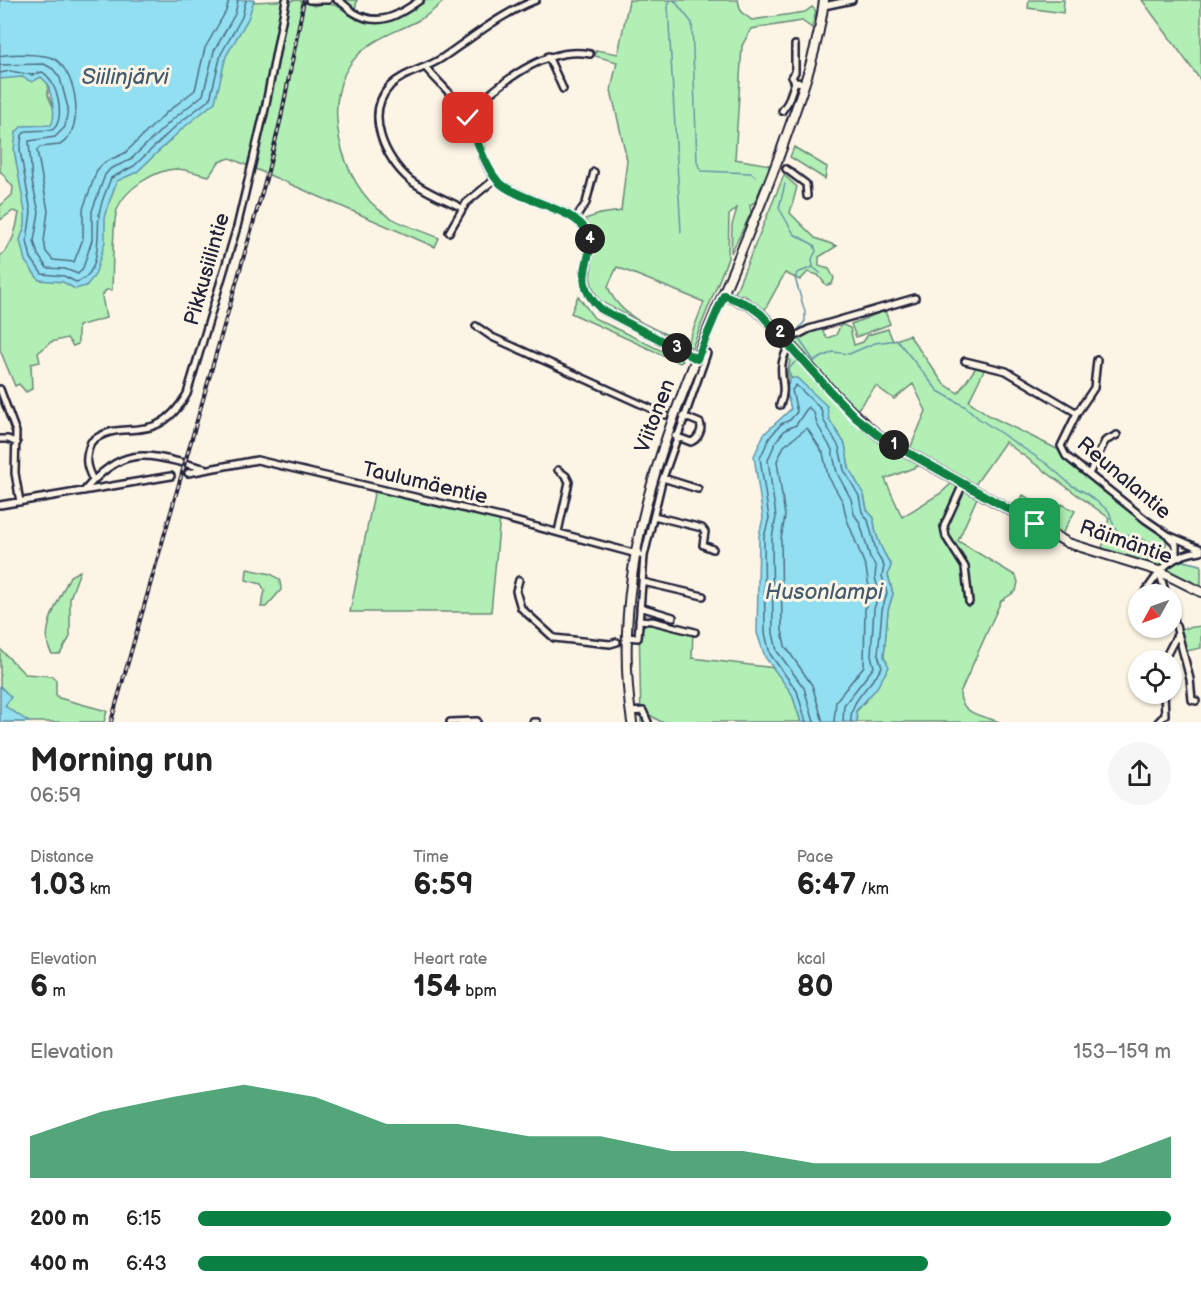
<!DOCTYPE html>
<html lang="en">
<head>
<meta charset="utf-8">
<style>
	:root { --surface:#fff; --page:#f6f6f6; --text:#222; --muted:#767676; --accent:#0b8043 }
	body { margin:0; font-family:"Balsamiq Sans",sans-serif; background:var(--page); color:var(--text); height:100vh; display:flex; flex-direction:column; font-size:22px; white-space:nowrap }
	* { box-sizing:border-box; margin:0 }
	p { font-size:20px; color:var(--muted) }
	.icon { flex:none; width:33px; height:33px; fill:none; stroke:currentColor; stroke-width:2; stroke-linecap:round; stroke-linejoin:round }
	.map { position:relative; height:722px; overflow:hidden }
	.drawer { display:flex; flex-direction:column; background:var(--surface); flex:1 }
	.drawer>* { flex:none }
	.needle { width:39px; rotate:230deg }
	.controls { position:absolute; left:1128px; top:584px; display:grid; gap:12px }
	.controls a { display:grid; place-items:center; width:54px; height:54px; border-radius:50%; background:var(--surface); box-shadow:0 2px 4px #0004; font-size:30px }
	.pin { position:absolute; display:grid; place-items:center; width:51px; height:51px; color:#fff; margin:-26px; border-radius:12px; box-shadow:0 3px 9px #0006 }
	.km { position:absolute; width:30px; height:30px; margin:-15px; border-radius:50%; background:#222; color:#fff; font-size:16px; line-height:30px; text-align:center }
	.round { display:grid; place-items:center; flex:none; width:63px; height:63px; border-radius:32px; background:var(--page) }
	.overview { display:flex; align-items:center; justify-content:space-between; height:102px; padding:0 30px }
	h1 { font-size:33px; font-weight:700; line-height:45px }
	.figures { display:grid; grid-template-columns:repeat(3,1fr); gap:9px; height:102px; padding:6px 30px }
	.figures div { display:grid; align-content:center }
	.figures b { font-size:30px; font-weight:700 }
	.figures small { font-size:16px; font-weight:400 }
	.figures p { font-size:16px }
	.chart { height:168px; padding:12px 30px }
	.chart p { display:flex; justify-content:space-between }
	.chart svg { width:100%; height:108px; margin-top:6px; fill:var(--accent); opacity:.7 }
	ul { padding:0 30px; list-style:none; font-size:20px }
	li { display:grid; grid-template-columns:96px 72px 1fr; align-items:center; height:45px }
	li i { height:15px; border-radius:8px; background:var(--accent) }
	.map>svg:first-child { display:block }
	.green { fill:#b1efb5; stroke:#6a8878; stroke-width:1.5; fill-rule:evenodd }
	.water { fill:#91dff0; stroke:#6593a8; stroke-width:1.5 }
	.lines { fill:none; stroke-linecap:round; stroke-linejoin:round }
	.shore { stroke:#4e6e83; stroke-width:1.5 }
	.stream { stroke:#6593a8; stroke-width:1.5 }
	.street-casing { stroke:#22223b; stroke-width:10 }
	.secondary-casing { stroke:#22223b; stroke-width:12 }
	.street { stroke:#fcf5e5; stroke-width:5 }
	.secondary { stroke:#fcf5e5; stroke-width:8 }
	.rail-casing { stroke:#22223b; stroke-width:4 }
	.rail { stroke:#fcf5e5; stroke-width:1.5; stroke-dasharray:4.5; stroke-linecap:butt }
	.route-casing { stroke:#fff; stroke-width:12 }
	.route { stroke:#0b8043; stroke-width:8 }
	.labels { text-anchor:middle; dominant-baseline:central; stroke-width:6; stroke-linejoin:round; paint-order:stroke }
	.street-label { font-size:21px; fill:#22223b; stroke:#fcf5e5 }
	.water-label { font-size:22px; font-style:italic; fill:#435b71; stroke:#fcf5e5 }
</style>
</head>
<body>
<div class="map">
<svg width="1201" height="722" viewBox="0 0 1201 722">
	<rect width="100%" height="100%" fill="#fcf5e5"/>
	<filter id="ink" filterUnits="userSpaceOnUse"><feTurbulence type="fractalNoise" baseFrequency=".0167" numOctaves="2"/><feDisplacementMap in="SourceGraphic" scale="12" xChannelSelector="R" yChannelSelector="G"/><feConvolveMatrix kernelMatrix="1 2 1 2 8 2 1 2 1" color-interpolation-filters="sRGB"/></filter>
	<g filter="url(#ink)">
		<path class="green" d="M0,0L48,84V95L59,121L251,0L252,2L299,0L314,6C332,0 345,8 357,20L362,17L337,0H357L355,10L372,15L391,14L415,0H445C437,7 429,15 419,20C397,32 375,37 357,56C317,96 341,186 385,214C400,225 422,230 439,238L435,247L230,158L219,162L209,176C199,174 186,169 176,169C155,170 124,189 117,210C112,226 113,270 112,290H106L102,296L106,318L78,326V344L73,346L67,338L51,342L38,353L40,362L31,364L32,389L26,392L19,384L15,386L0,350V256C13,245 16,230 19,213L13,211L0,220V206L12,195L13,187L0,171Z
			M629,0H738L741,12L752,20L805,12L812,7L816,11L812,28L802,21L751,29L742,46L735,159L770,165L755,202L750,205L751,213L731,253L732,225L737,208L729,215L728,258L692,348L601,302C582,277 595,268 594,242C594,234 589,227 585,219L600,214L621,211L627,160L611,90L617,62L595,56L596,50L618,54ZM617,267L704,302L688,343C660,332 617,317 608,286Z
			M1029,0H1064L1063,13L1028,8Z
			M1142,0H1201V81Z
			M794,147L827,167L825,179L790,157Z
			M784,175L797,187L790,213L815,238L837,246L819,257V266L829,269L834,278L832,284L826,285L818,275L808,272L800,280L785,273L764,311L743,294L733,298Z
			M578,296L594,318L683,361L680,363L571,313Z
			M885,311L890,324L856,337L851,324Z
			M827,324L823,332L827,338L836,335L841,324L850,328L854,345L863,342L868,335L888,329L893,341L909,335L943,383L958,393L979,363L986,366L969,401L990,416L1063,452L1168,535L1165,549L1179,560L1201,565V592L1175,578L1101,553L1109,518L1005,442L972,489L979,493L958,541L1016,576L1018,582L1016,591L1001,601L960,693C960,714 983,716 1000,722H857L856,712L876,688L884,656L888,610L893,594L888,575L891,565C882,551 874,535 874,518L867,510L864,495L849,468L845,444L837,432L786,416L791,408L786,389L789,381L787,372L790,361L782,346L790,345L786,341ZM913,384L926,411L908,453L853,415L876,386L894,399ZM926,463L955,480L941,493L902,517L885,479Z
			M375,489L500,517L491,612H350Z
			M1023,495L1056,514L1062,504L1075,511L1062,534L1016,507Z
			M247,569L271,574L280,580L281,590L266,607H261L265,591L261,584L246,580Z
			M80,571L70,598V637L60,654H52C37,632 61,597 70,576Z
			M643,616L693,629L692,658L775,668L792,694L801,722H661L645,712L648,722H641L639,620Z
			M1201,626V648L1187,651L1179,629Z
			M0,649L25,674L52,676L56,680V695L59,698L107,711L104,722H0Z"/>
		<path class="water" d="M0,0H254L248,19L226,56L215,102L182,129L137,172L117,181L105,214V242L95,275L86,286L75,289L63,282L39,280L25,261L20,240L25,225V212L14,150L16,132L22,126L51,125C57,116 51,96 48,84L41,77L32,82L22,77L0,79Z
			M791,378H797L827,406L829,419L845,444L849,468L864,495L867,510L874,518C874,535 882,551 891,565L888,575L893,594L888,610L884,656L889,667L876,689L856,711L857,722H801L792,694L765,657L757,633L759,536L763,518L754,456L764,434L791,409L786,389Z
			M0,686L11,697L5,706L29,722H0Z"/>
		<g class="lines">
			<path class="shore" d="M0,56C10,53 46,54 55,59C77,74 86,129 60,145L40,147L37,150L48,211L44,241L46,252L53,260L74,262L83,239V209L97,170L105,162L125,153L167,112L195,90L205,48L226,11L229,0
				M0,65L44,64L53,69L60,78L68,108L65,127L55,137L29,141L32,182L39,212L34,241L38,255L47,268L65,269L78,274L83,268L92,240V211L105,175L110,169L130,160L173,119L203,95L214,51L235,14L238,0
				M0,73L10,71L32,75L42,72C57,79 67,121 52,130L26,131L22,135L20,150L31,212L27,241L31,258L42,274L64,276L76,282C102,276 97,234 99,215C100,203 107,189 111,178L134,166L178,124L210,99L221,54L242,17L246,0
				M806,722L797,691L770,654L765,633L764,537L769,518L760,458L770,437L781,424L790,420L797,412L792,390L796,385L821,409L824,421L839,447L844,470L859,496L862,512L868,520L877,554L884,566L882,576L887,593L882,610L878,655L882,667C871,686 849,700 851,722
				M814,722L804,688L777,651L773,633L772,538L776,517L768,460L776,441L785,430L796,425L808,407L814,413L817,424L832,450L837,473L851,499L854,514L860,523L870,557L876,567L875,577L879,593L874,609L871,655L874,667L844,705L843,722
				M823,722L812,685L785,646L782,630L781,539L785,516L777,461L784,446L807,428L823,453L828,476L843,502L846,517L866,568L870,593L865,609L864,666L836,701L834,722"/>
			<path class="stream" d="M670,0L668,6L681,232
				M674,0L692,23L697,162L701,171L751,173L755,176
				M785,184L779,208L794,234L814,245L816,251L812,259L813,267L797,273L795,278L805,312V321L797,331
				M814,268L820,273
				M797,336L814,361L833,352L849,354L875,343L897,340L938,391L966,407L978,418L1047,464L1071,485L1086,493L1109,511L1114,527L1119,533L1135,536L1172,554
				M791,378L788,370L795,362
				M1179,560L1201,565"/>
			<defs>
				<path id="street" d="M309,0H328
					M337,0C344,3 347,8 353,12C378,28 398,16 420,0
					M824,6L852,0
					M795,45V72L792,77L795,82
					M548,56L563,89
					M426,68C439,83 455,97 466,113C479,133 481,168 500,183C523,202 574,207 588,233C599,255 567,278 601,309L697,359
					M782,111L788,102L795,82L805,83
					M466,114C499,85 544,45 590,54
					M786,169L806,184L807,196
					M462,208C445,199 425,192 410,180C385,159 364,114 390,86C404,72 426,69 442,58C473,37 500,14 536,0
					M575,219L586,203L594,172
					M449,232L466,203L495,179
					M476,326L492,337L665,415
					M786,341L809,329L915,298
					M965,361L1006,371L1077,413L1061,446L1066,456L1146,520L1168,535L1201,549
					M0,389L16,432L15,473L20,502
					M780,405C790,381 772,373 790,345
					M1077,413L1094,388L1097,360
					M675,436L691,442C698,439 703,430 700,423L683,416
					M0,439H8L17,443
					M558,470L566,476L569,482L558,532
					M188,473L257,460L500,517L644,556
					M1089,474L1105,441L1117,435
					M663,478L698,489
					M93,480C85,465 85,458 91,442C122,415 154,451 187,394L237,227L265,109L286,0
					M963,484L944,526L946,537L965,567L969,602
					M84,491C125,442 148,455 204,468
					M0,505L171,476
					M654,516L702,528L705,532L703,545L713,549
					M1169,537L1176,544V556
					M1159,571L1166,594
					M519,580L516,591L521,608L554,638L610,644L617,642
					M643,582L703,596
					M1144,594C1161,569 1169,555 1201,551
					M1136,606L1138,601
					M640,607L673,617
					M639,620L652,621L695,632
					M1178,633L1190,679L1192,700L1196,701
					M626,637L638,638L644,556L662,481L707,353
					M1164,660L1178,633L1172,612
					M630,712L643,711L648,722
					M450,722L477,721
					M533,722H537
					M1158,722L1165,715L1164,693"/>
				<path id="secondary" d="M724,295L749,305L761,314C802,355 836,402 882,438L1068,543L1159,571L1201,592
					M632,722C600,516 715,335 782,148C799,100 818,52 824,0"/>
			</defs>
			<use href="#street" class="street-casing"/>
			<use href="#secondary" class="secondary-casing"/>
			<use href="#street" class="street"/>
			<use href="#secondary" class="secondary"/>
			<defs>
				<path id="rail" d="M111,722L267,175L281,118L304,0"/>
			</defs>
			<use href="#rail" class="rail-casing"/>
			<use href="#rail" class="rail"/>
		</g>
	</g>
	<g class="lines" filter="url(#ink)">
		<defs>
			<path id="route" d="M468,118C475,135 487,173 501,184C523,202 575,208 588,233C599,255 566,278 601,309L697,359L724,295L749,305L761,314L830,391L856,418L882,438L1035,524"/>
		</defs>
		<use href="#route" class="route-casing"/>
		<use href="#route" class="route"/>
	</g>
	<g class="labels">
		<g class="street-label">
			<text transform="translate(207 269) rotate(-74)">Pikkusiilintie</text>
			<text transform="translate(655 416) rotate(-69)">Viitonen</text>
			<text transform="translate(1124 478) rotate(40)">Reunalantie</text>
			<text transform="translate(425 483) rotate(13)">Taulumäentie</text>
			<text transform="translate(1126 542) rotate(19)">Räimäntie</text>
		</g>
		<g class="water-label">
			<text x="125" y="77">Siilinjärvi</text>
			<text x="824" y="592">Husonlampi</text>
		</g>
	</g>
</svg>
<div class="controls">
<a><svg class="needle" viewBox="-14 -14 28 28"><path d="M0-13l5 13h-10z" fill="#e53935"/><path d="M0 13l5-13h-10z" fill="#767676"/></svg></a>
<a><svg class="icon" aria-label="locate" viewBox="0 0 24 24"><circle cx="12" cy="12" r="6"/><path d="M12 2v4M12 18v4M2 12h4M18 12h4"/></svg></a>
</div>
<div class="pin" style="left:1035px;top:524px;background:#1e9e55"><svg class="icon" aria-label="arrive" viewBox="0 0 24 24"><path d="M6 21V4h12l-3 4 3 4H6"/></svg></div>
<div class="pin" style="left:468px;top:118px;background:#d93025"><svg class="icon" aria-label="check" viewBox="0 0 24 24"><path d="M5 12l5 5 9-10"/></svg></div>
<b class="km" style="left:894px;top:445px">1</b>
<b class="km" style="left:780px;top:333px">2</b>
<b class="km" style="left:677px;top:348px">3</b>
<b class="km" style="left:590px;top:239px">4</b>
</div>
<section class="drawer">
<div class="overview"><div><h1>Morning run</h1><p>06:59</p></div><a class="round"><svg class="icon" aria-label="share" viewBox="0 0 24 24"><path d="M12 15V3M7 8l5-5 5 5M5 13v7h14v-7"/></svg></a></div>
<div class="figures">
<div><p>Distance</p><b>1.03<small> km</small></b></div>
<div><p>Time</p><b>6:59</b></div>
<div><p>Pace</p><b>6:47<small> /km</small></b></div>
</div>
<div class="figures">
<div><p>Elevation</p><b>6<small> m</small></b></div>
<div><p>Heart rate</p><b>154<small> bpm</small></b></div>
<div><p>kcal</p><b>80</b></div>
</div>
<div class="chart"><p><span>Elevation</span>153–159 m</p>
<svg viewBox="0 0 160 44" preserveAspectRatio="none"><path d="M0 44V27L10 17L20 11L30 6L40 11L50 22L60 22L70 27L80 27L90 33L100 33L110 38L120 38L130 38L140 38L150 38L160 27V44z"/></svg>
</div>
<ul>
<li><b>200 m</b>6:15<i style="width:100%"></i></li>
<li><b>400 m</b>6:43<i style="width:75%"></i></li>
</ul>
</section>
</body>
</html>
